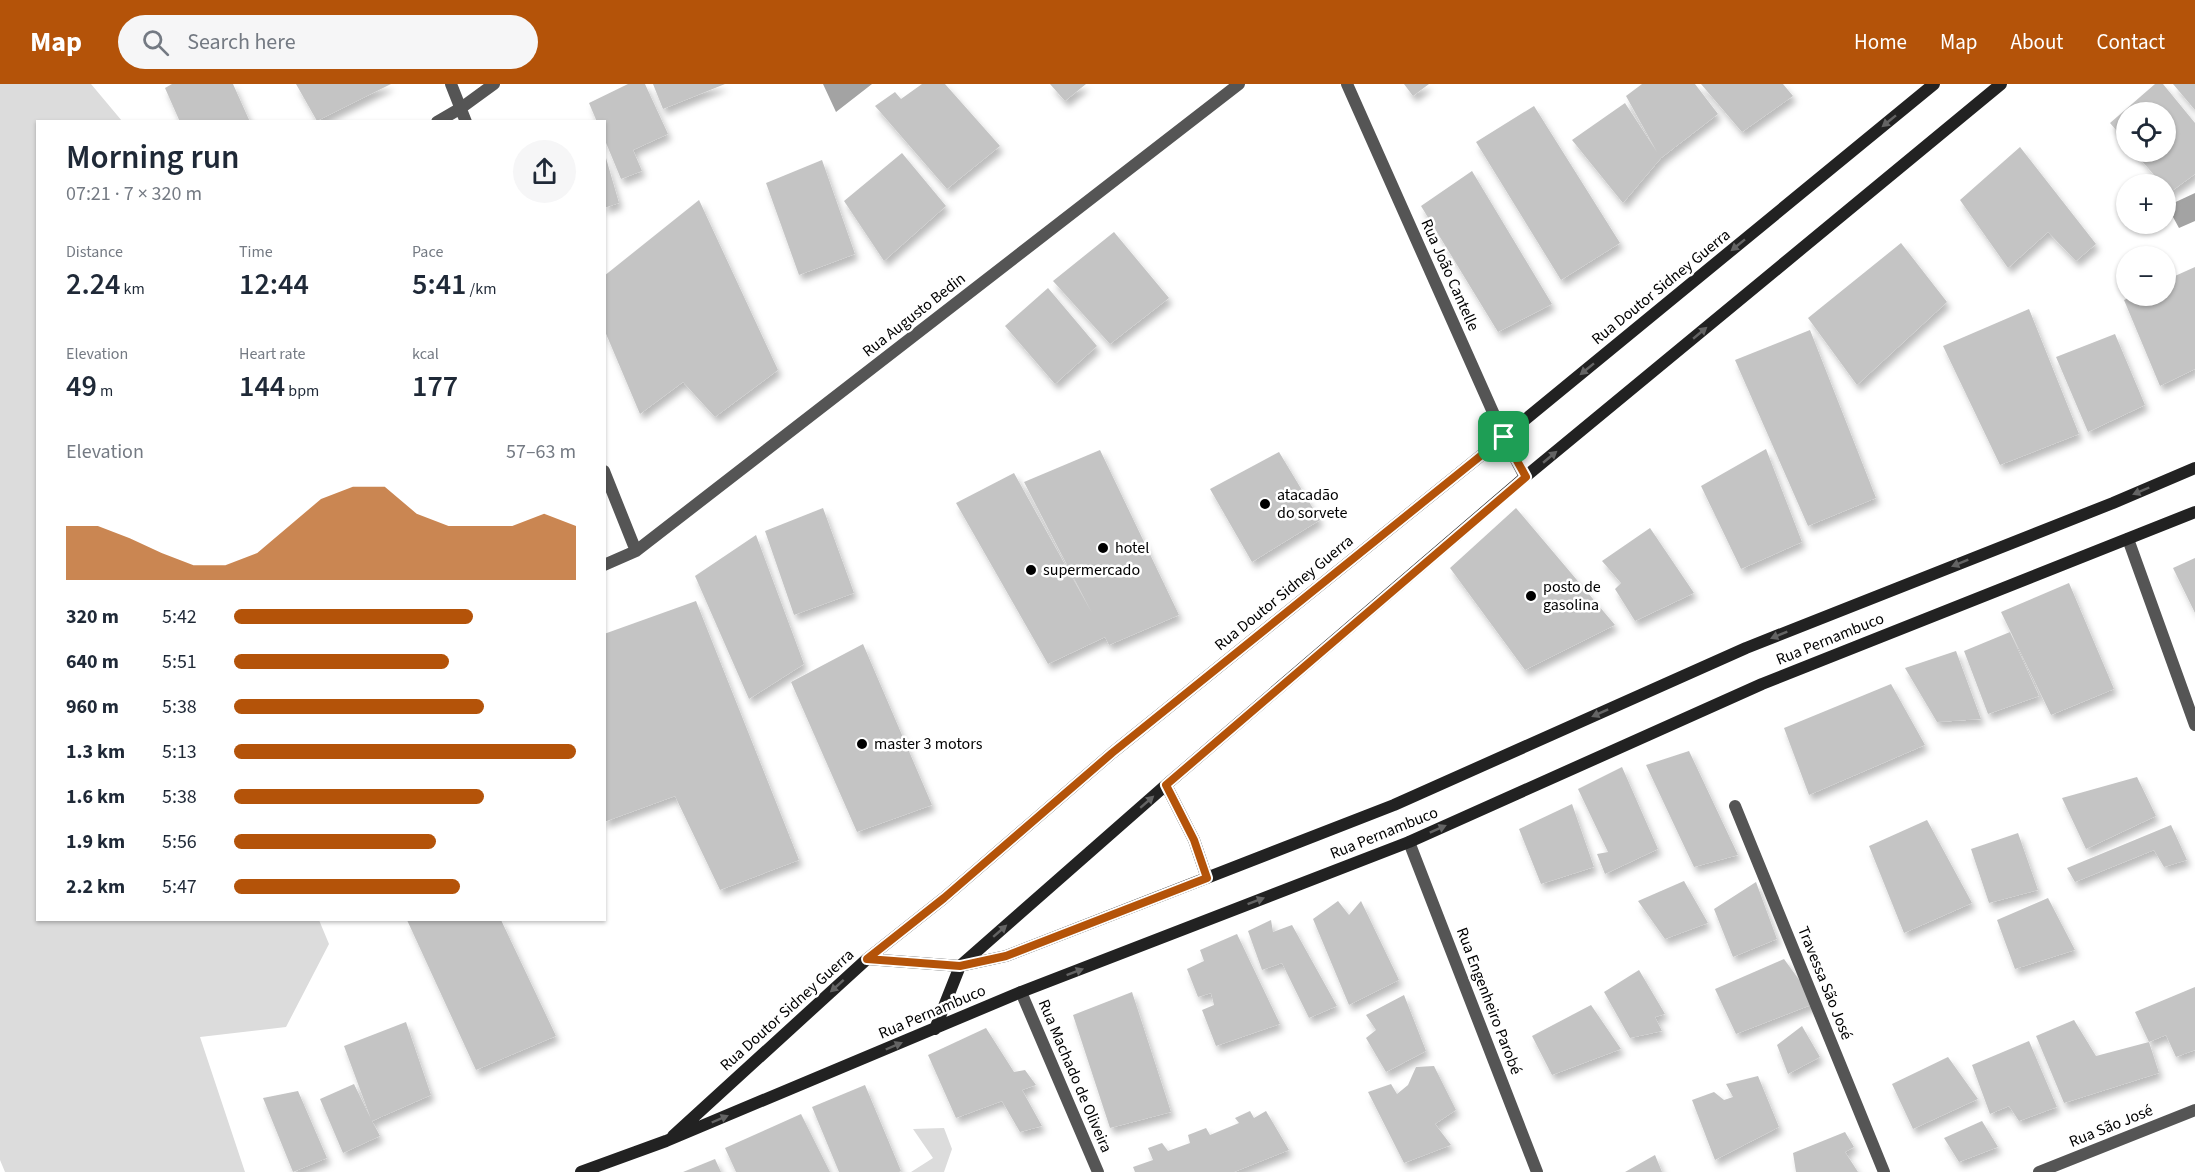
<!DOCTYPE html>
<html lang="en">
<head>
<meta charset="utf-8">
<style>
	:root { --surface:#fff; --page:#f6f6f7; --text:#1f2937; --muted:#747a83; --accent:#b45309 }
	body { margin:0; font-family:"Source Sans 3",sans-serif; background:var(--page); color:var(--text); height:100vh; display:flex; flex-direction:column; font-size:22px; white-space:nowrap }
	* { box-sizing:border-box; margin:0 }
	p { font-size:20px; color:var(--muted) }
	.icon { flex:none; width:33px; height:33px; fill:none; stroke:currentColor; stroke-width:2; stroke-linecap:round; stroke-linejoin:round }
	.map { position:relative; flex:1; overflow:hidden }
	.panel { position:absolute; left:36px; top:36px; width:570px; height:801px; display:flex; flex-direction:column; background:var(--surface); border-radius:0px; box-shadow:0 2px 4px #0004 }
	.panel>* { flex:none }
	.fabs { position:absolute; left:2116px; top:18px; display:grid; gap:12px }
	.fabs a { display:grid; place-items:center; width:60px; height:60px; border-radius:50%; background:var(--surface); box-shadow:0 2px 4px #0004; font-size:30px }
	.pin { position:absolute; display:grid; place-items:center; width:51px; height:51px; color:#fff; margin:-26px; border-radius:12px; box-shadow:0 3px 9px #0006 }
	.round { display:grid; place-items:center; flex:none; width:63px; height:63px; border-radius:32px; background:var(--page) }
	.overview { display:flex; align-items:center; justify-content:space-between; height:102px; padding:0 30px }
	h1 { font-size:33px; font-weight:600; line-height:45px }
	.stats { display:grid; grid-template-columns:repeat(3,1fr); gap:9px; height:102px; padding:6px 30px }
	.stats div { display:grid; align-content:center }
	.stats b { font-size:30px; font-weight:600 }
	.stats small { font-size:16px; font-weight:400 }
	.stats p { font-size:16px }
	.chart { height:168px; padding:12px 30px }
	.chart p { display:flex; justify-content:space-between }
	.chart svg { width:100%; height:108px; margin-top:6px; fill:var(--accent); opacity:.7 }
	ul { padding:0 30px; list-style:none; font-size:20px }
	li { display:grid; grid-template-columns:96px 72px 1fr; align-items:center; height:45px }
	li i { height:15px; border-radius:8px; background:var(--accent) }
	header { display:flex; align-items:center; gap:36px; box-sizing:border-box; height:84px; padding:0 30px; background:var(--accent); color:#fff }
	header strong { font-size:28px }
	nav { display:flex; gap:33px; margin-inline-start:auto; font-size:21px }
	.search { width:420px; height:54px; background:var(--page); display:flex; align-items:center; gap:15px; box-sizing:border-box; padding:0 21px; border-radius:33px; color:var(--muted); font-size:22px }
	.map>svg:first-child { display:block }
	.green { fill:#dcdcdc }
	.water { fill:#a3a3a3 }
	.building { fill:#c4c4c4; filter:url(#shadow) }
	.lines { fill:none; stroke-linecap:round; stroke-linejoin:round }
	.service { stroke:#555; stroke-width:12 }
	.minor { stroke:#555; stroke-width:12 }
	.tertiary { stroke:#555; stroke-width:12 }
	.secondary { stroke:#222; stroke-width:12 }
	.oneway { fill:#646464 }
	.route-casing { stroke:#fff; stroke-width:12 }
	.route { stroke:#b45309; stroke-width:8 }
	.poi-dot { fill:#000; stroke:#fff; stroke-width:2 }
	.labels { text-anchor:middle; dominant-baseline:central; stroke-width:5; stroke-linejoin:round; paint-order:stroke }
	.street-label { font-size:16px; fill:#000; stroke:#fff }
	.poi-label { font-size:16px; fill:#000; stroke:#fff; text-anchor:start }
</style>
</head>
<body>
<header>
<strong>Map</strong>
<div class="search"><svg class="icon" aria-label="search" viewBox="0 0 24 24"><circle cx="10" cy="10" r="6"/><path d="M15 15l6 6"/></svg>Search here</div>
<nav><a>Home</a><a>Map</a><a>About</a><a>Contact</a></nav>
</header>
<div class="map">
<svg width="2195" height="1088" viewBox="0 0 2195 1088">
	<defs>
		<filter id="shadow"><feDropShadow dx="3.5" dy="6" stdDeviation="3" flood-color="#0004"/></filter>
	</defs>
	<rect width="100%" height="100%" fill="#fff"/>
	<path class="green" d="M0,0H91L122,37L38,38V836H319L329,860L286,943L200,953L245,1088H5L0,1076Z
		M944,1044L952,1065L944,1088H911L933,1074L913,1045Z"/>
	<path class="water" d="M823,0H872L836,28Z
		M2195,109V137L2179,144L2167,122Z"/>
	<path class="building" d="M172,0H233L250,38H180L165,4Z
		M296,0H391L317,37Z
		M628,0H645L668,50L633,66L642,87L621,95L604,54V38H597L589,19Z
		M653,0H725L663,25Z
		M922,0H945L1000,62L947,105L875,22L895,8L901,15Z
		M1050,0H1086L1065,17Z
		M1404,0H1429L1413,12Z
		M1642,0H1695L1718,30L1661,74L1623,119L1572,56L1625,19L1657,68L1626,12Z
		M1701,0H1783L1793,12L1742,48Z
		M2155,0H2163L2195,39V90L2169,109L2166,105V100H2162L2134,68H2166V28H2127V59L2110,39Z
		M2173,0H2195V26Z
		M1534,22L1620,159L1561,196L1476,58Z
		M2020,63L2096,160L2076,177L2048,148L2008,184L1960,116Z
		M604,67L619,119L604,124Z
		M902,69L946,122L884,177L844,117Z
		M822,76L855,170L799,191L766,99Z
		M1472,87L1552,220L1498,248L1421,122Z
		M699,116L778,286L715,333L683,298L640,330L604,245V192Z
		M1114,148L1169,214L1110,260L1053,197Z
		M1901,159L1947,218L1857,301L1808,234Z
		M2195,183V285L2160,302L2124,216L2133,212H2166V196Z
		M1048,204L1097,262L1055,300L1005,242Z
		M2029,225L2079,350L2000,381L1943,262Z
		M1810,246L1876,414L1808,442L1735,276Z
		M2115,250L2145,321L2088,348L2056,273Z
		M1766,365L1802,458L1741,485L1701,402Z
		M1100,366L1179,531L1109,561L1105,553L1048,580L956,419L1014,389L1092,529L1024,398Z
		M1279,368L1320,436L1252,478L1210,405Z
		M823,424L854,509L794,531L765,447Z
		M1516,424L1615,541L1525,586L1450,484Z
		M1650,444L1694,509L1635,537L1615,505L1621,499L1602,477Z
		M756,451L804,580L749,615L695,492Z
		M2195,474V529L2173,484Z
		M2069,499L2114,605L2051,631L2001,528Z
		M696,517L799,776L720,806L675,712L604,738V550Z
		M2010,548L2039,612L1988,630L1964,567Z
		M863,560L932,721L857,748L791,598Z
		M1956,567L1981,635L1937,638L1905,584Z
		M1891,600L1925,661L1809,711L1784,644Z
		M1689,667L1738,771L1694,783L1646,681Z
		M1622,683L1658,765L1605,790L1597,770L1608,768L1578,705Z
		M2137,693L2156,732L2086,765L2062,714Z
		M1572,720L1594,783L1541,800L1519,745Z
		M1927,736L1972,819L1904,849L1869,762Z
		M2171,741L2187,776L2164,783L2154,766L2075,798L2067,784Z
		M2018,749L2038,806L1989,819L1971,765Z
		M1684,797L1708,839L1665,855L1638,817Z
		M1756,798L1777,855L1733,873L1714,825Z
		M2048,814L2075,866L2015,885L1997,836Z
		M1338,817L1349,831L1361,817L1399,896L1349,921L1313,835Z
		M407,836H501L556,952L476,986Z
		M1271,836L1273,848L1292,841L1337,922L1309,934L1282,879L1262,886L1248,847Z
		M1237,850L1280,940L1216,962L1202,926L1214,921L1211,909L1198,913L1187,885L1204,877L1200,866Z
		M1784,875L1816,919L1736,950L1715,905Z
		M1639,886L1665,930L1655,933L1662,947L1630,954L1604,908Z
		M2195,903V966L2176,973L2166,951L2149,958L2159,989L2064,1019L2036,952L2074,936L2096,972L2149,958L2135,928Z
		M1132,908L1171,1028L1110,1044L1073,931Z
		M1404,911L1426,967L1386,988L1366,954L1376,946L1366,931Z
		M1591,921L1621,965L1552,991L1532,952Z
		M406,938L431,1011L372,1037L380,1052L343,1069L320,1015L354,1000L371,1035L344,962Z
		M1802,942L1820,973L1788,990L1777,961Z
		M986,944L1014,988L1025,986L1036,1001L1022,1006L1042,1042L1020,1048L1002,1017L956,1034L928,971Z
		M2029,957L2057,1023L2019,1037L2009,1022L1990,1030L1972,981Z
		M1948,973L1978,1015L1913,1045L1892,1000Z
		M1434,982L1456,1026L1435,1040L1451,1061L1404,1079L1368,1008L1391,1000L1397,1010L1408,1001L1416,983Z
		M1758,992L1779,1043L1715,1076L1692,1016L1714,1008L1724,1016L1733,1013L1726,1000Z
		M865,1001L901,1087L899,1088H839L812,1023Z
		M298,1007L327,1074L293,1088L263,1014Z
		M1250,1027L1254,1034L1266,1027L1289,1066L1234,1088H1135L1133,1083L1153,1076L1148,1064L1162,1059L1168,1067L1190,1059L1188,1051L1206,1044L1210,1051L1239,1039L1235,1034Z
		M801,1030L830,1088H736L725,1064Z
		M1982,1037L1998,1063L1959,1078L1944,1054Z
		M1845,1048L1854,1063L1845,1068L1858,1088H1796L1793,1069Z
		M1655,1071L1662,1088H1625Z
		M715,1075L721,1088H683Z"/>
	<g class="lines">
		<path class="service" d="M1735,722L1884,1088"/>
		<path class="minor" d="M451,0L466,38
			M1347,0L1504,353L1525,393
			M437,38L461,24L494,0
			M604,387L636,467
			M2128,455L2195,641
			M604,481L636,467L1239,0
			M1021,908L1098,1088
			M2039,1088L2195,1026"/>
		<path class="tertiary" d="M1409,758L1537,1088"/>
		<path class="secondary" d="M1166,701L1194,756L1207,794
			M867,875L960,882L1006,872L1394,721L1746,564L2113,419L2195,384
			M935,945L960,882L1166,701L1525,393L2001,0
			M673,1052L867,875L944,814L1112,669L1504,353L1934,0
			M581,1088L666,1057L1021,908L1409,758L1762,600L2195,428"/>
	</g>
	<defs><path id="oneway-solid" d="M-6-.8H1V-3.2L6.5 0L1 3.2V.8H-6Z" transform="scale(1.5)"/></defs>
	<g class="oneway">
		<use href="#oneway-solid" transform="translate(1889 37) rotate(141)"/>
		<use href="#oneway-solid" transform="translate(1738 161) rotate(141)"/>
		<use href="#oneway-solid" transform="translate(1700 249) rotate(-40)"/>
		<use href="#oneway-solid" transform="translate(1587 285) rotate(141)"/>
		<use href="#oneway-solid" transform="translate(1550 373) rotate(-40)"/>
		<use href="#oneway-solid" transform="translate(2141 407) rotate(157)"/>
		<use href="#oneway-solid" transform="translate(1960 479) rotate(158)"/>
		<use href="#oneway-solid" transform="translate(1779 551) rotate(158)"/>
		<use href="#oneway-solid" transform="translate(1600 629) rotate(156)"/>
		<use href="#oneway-solid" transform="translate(1147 718) rotate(-41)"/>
		<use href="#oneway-solid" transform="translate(1438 745) rotate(-24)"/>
		<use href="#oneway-solid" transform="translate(1256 817) rotate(-21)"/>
		<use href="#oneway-solid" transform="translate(1000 847) rotate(-41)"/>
		<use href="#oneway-solid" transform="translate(1075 888) rotate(-21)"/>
		<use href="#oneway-solid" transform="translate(837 902) rotate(138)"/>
		<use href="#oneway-solid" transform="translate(894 962) rotate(-23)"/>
		<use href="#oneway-solid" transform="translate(720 1035) rotate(-23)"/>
	</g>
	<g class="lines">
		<defs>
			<path id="route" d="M1504,353L1526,393L1166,701L1194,756L1207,794L1006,872L960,882L867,875L944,814L1112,669Z"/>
		</defs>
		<use href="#route" class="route-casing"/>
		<use href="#route" class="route"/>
	</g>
	<g class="poi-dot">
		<circle cx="1265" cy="420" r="6"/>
		<circle cx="1103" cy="464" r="6"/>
		<circle cx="1031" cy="486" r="6"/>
		<circle cx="1531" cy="512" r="6"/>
		<circle cx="862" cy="660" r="6"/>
	</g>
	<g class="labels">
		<g class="street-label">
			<text transform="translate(1450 191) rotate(66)">Rua João Cantelle</text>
			<text transform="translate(1661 203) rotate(-39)">Rua Doutor Sidney Guerra</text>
			<text transform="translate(914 231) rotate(-38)">Rua Augusto Bedin</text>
			<text transform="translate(1284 509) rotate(-39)">Rua Doutor Sidney Guerra</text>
			<text transform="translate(1830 555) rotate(-22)">Rua Pernambuco</text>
			<text transform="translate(1384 749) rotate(-22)">Rua Pernambuco</text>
			<text transform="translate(1825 899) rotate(68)">Travessa São José</text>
			<text transform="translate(1489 917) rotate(69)">Rua Engenheiro Parobé</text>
			<text transform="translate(787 926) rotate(-42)">Rua Doutor Sidney Guerra</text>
			<text transform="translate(932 928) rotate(-23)">Rua Pernambuco</text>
			<text transform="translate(1075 992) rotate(67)">Rua Machado de Oliveira</text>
			<text transform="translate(2111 1042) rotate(-22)">Rua São José</text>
		</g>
		<g class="poi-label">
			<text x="1277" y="411">atacadão<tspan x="1277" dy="18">do sorvete</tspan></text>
			<text x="1115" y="464">hotel</text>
			<text x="1043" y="486">supermercado</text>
			<text x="1543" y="503">posto de<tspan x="1543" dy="18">gasolina</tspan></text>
			<text x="874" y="660">master 3 motors</text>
		</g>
	</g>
</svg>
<div class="fabs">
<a><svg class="icon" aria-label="locate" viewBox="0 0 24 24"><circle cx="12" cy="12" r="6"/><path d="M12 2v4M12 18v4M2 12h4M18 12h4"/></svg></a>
<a>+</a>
<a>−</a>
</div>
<div class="pin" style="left:1504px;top:353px;background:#1e9e55"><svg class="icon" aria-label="arrive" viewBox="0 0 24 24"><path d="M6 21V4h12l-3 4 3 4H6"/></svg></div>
<section class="panel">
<div class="overview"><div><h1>Morning run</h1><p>07:21 · 7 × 320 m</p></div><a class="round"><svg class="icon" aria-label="share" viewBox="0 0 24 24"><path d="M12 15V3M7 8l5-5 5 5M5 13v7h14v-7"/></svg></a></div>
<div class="stats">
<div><p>Distance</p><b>2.24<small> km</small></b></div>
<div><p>Time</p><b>12:44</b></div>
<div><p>Pace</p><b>5:41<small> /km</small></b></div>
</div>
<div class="stats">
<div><p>Elevation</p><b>49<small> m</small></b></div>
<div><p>Heart rate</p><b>144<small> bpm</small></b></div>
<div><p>kcal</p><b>177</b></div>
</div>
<div class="chart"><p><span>Elevation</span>57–63 m</p>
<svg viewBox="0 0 160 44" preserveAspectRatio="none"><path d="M0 44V22L10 22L20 27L30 33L40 38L50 38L60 33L70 22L80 11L90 6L100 6L110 17L120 22L130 22L140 22L150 17L160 22V44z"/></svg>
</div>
<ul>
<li><b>320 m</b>5:42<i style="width:70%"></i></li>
<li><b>640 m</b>5:51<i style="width:63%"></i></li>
<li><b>960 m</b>5:38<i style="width:73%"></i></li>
<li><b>1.3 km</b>5:13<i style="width:100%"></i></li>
<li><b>1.6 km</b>5:38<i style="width:73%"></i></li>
<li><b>1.9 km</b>5:56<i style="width:59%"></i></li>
<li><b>2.2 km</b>5:47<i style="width:66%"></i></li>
</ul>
</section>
</div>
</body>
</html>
